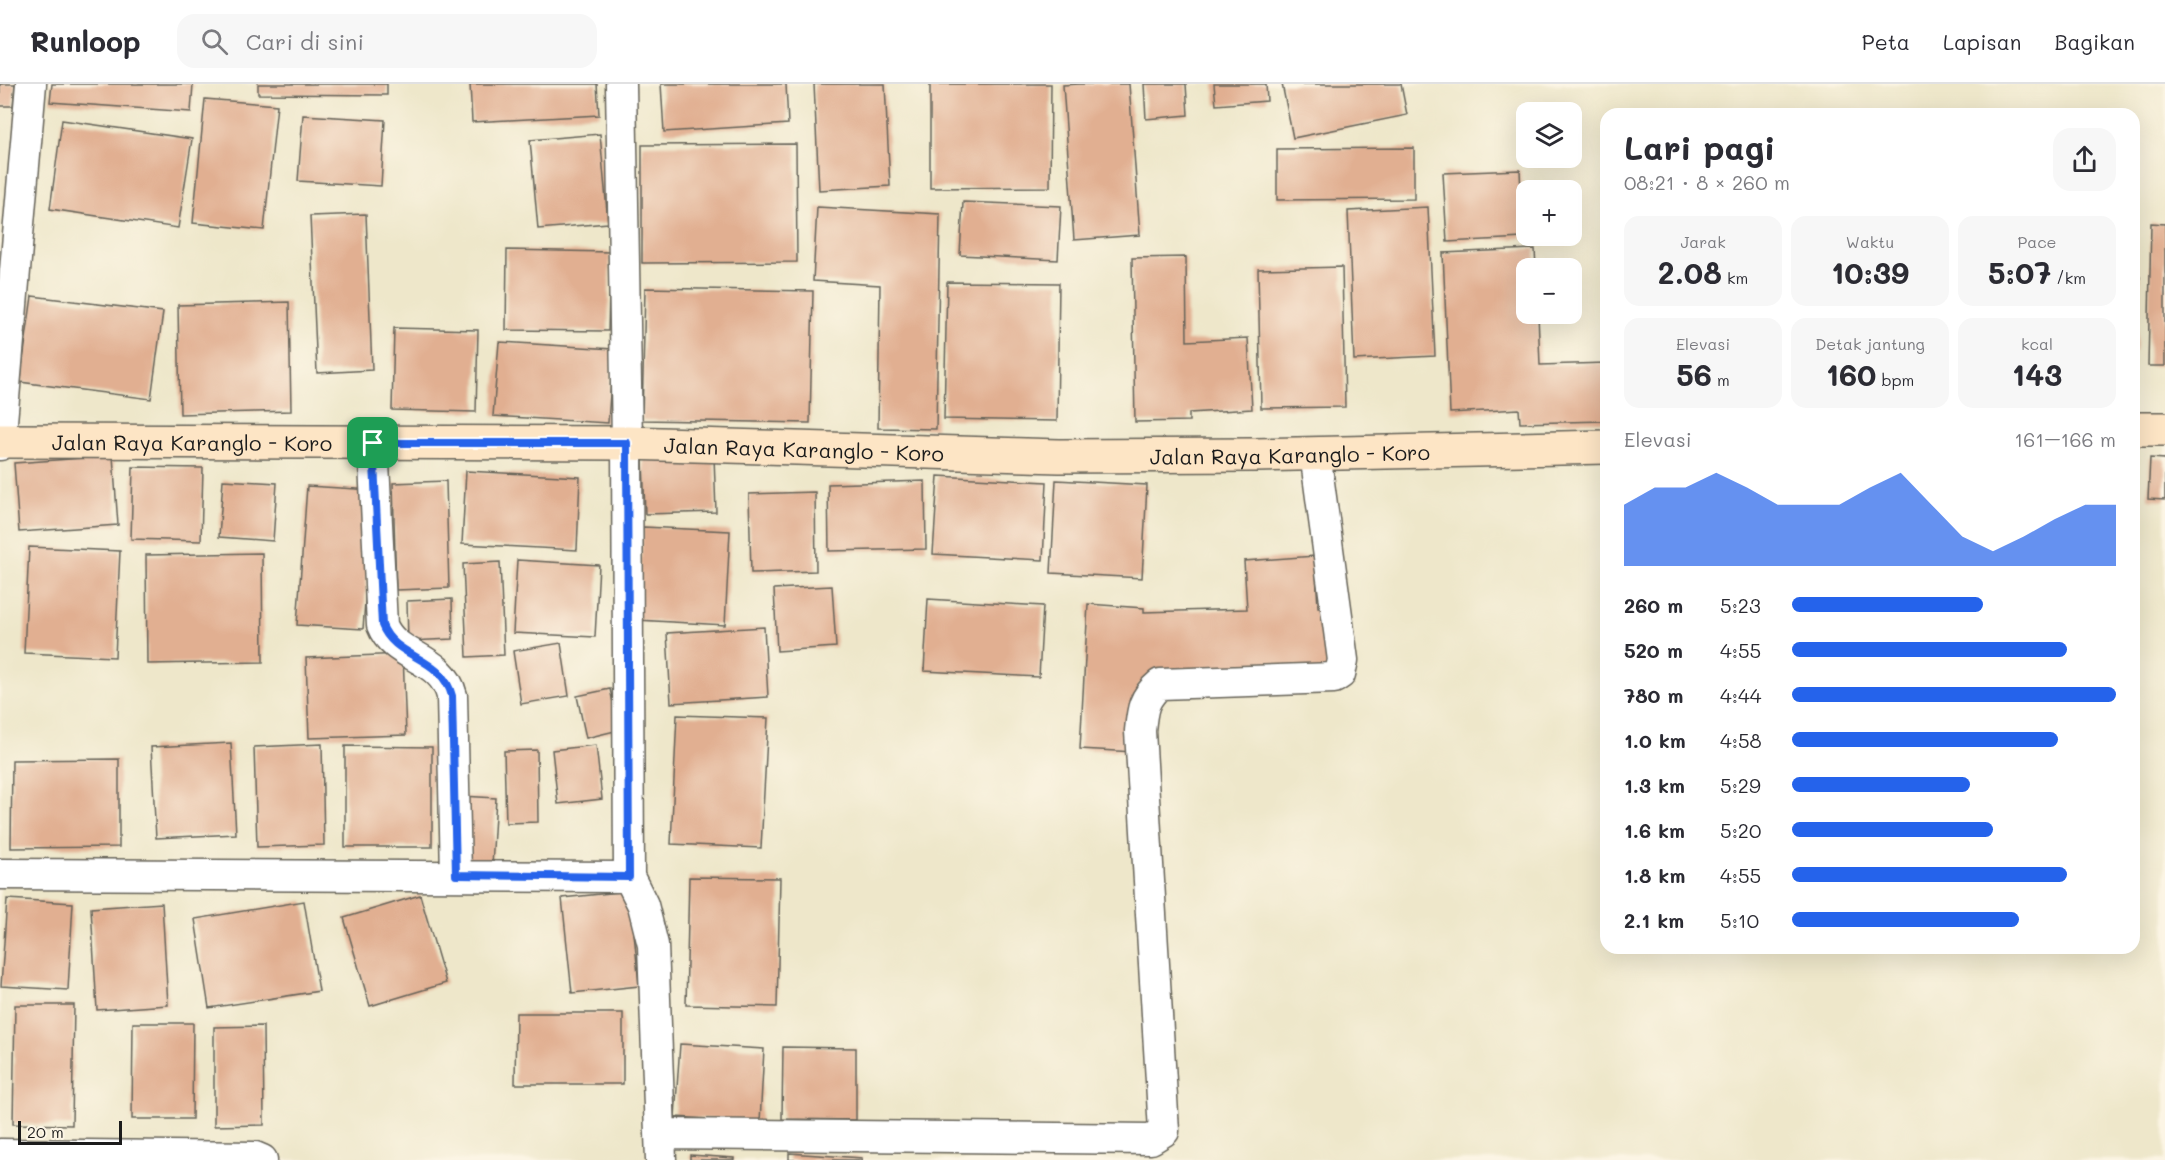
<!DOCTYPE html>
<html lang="id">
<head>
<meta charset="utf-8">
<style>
	:root { --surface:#fff; --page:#f7f7f7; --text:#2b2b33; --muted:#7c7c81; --line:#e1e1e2; --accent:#2563eb }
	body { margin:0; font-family:Mali,sans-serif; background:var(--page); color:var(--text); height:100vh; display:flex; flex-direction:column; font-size:22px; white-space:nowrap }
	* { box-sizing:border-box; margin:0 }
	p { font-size:20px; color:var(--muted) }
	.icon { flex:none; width:33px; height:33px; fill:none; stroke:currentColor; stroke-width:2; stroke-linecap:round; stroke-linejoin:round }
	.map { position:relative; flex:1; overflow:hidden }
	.panel { position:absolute; left:1600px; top:24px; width:540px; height:846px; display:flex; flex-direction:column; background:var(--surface); border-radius:18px; box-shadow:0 6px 24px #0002 }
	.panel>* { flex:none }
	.tools { position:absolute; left:1516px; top:18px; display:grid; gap:12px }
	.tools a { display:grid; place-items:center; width:66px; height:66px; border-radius:12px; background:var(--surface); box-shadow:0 6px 24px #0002; font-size:30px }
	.scale { position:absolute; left:18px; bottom:15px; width:104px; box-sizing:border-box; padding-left:6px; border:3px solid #1c1c1c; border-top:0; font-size:16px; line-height:21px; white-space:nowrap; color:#1c1c1c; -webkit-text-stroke:4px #fcf5e5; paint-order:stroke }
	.pin { position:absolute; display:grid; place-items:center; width:51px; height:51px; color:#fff; margin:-26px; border-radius:12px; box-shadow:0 3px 9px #0006 }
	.round { display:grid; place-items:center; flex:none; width:63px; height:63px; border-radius:18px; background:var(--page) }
	.overview { display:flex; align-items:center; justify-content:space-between; height:102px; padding:0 24px }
	h1 { font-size:33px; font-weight:700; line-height:45px }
	.metrics { display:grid; grid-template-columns:repeat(3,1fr); gap:9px; height:102px; padding:6px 24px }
	.metrics div { display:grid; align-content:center; border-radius:15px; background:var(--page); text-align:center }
	.metrics b { font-size:30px; font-weight:700 }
	.metrics small { font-size:16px; font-weight:400 }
	.metrics p { font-size:16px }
	.chart { height:168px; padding:12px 24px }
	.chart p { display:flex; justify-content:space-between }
	.chart svg { width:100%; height:108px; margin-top:6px; fill:var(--accent); opacity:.7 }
	ul { padding:0 24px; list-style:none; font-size:20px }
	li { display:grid; grid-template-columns:96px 72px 1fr; align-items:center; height:45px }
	li i { height:15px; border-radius:8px; background:var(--accent) }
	header { display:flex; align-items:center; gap:36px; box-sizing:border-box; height:84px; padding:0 30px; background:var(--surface); border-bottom:2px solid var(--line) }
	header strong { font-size:28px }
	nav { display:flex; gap:33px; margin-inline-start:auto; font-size:21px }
	.search { width:420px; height:54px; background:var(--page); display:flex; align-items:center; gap:15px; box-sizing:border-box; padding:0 21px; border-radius:18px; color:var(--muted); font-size:22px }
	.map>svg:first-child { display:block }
	.building { fill:#e1af91 }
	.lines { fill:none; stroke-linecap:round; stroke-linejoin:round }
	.street-casing { stroke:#666359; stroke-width:33 }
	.secondary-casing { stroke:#666359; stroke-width:36 }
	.street { stroke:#fff; stroke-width:30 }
	.secondary { stroke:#fde5c5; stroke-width:33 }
	.route-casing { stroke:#fff; stroke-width:12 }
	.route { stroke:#2563eb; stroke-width:8 }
	.labels { text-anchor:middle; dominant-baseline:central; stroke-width:4.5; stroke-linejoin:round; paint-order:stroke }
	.street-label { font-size:21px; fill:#1c1c1c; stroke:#fcf5e5 }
</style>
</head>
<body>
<header>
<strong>Runloop</strong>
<div class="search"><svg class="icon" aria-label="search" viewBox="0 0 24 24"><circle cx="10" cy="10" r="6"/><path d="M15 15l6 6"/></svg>Cari di sini</div>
<nav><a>Peta</a><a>Lapisan</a><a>Bagikan</a></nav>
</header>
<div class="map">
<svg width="2165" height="1076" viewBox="0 0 2165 1076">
	<rect width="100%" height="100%" fill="#fcf5e5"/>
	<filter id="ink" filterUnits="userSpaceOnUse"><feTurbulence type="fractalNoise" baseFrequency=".0167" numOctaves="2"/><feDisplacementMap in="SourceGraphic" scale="12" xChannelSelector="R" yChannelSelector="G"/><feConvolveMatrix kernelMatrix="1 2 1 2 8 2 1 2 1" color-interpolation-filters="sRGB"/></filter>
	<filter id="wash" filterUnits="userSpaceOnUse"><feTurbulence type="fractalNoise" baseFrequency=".008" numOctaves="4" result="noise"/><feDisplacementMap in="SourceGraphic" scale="24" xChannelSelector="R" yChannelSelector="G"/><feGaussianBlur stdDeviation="1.35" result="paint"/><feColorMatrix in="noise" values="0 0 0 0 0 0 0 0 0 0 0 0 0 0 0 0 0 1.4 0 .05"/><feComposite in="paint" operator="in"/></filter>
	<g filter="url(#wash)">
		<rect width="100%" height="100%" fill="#eee7ca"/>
		<g id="blocks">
			<path class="building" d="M0,0H15L13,22H0Z
				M52,0H193L191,28L50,18Z
				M258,0H387V11L258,10Z
				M470,0H597L599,31L472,38Z
				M661,0H786L788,40L664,48Z
				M814,0H885L890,102L819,106Z
				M930,0H1051L1050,103L930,104Z
				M1079,0H1129L1140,151L1074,156L1063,1Z
				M1144,0H1186L1188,31L1146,35Z
				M1214,0H1266L1267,17L1216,21Z
				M1282,0H1401L1407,31L1293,54Z
				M205,15L277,21L264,146L193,139Z
				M303,31L385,36L381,102L298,97Z
				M62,36L192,55L178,144L50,125Z
				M600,50L608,139L538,145L530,56Z
				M796,60L797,178L642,179V61Z
				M1414,64V115L1277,116V65Z
				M1520,86L1523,154L1447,158L1443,89Z
				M963,118L1061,122L1058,176L960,171Z
				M817,123L940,130L936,345L878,344L880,201L813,197Z
				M1428,123L1435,272L1354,276L1348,127Z
				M366,130L372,286L317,289L310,132Z
				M2151,139L2165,140V282H2148Z
				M1535,165L1536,184H1527V230H1538L1540,281L1606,279V337L1520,339L1519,325L1450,329L1443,169Z
				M507,166L610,168L608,247L506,246Z
				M1186,173L1187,257L1248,254L1252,325L1189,329V337L1135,338L1132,174Z
				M1342,183L1345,323L1261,324L1258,185Z
				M2134,193H2140L2136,268H2134Z
				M947,198L1059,199L1057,337L944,335Z
				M645,204L813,207L810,339L642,336Z
				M32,212L163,228L151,315L20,298Z
				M289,218L291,327L180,330L178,221Z
				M394,244L478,246L476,328L392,326Z
				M499,258L613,265L608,339L493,332Z
				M113,372L118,441L19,448L14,379Z
				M714,372L716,428L645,430L643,375Z
				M2150,374L2165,375V416L2148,415Z
				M133,383L203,384L201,457L131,455Z
				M466,387L580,393L577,466L462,460Z
				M938,392L1047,398L1043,476L933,470Z
				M223,396L277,399L273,457L219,453Z
				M1056,396L1147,401L1142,494L1051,489Z
				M446,397L449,504L396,506L393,399Z
				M925,397L926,465L829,467L828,400Z
				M307,402L373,406L363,545L297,541Z
				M815,408L816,487L751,489L749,410Z
				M643,443L730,447L725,541L637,536Z
				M29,463L120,467L115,573L24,569Z
				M262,469L263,578L147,580L146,471Z
				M1315,472L1318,523H1327L1329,594L1139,600L1135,668L1080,665L1088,520L1144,524V528L1247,525L1244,477Z
				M517,476L599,481L595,553L513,549Z
				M500,478L504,571L467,573L463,480Z
				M832,502L836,563L777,567L774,505Z
				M452,515L453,555L408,557L407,517Z
				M928,515L1043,522L1039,593L924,587Z
				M764,543L768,613L671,619L667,549Z
				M561,559L569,612L521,620L513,567Z
				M403,570L406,651L309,654L306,574Z
				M610,605L619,646L586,654L577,612Z
				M677,631L768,634L761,764L671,760Z
				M231,659L236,750L156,754L151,663Z
				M322,660L324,761L257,763L254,663Z
				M596,661L602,715L558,720L552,666Z
				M345,662L432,663V763H345Z
				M537,666L538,738L506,739L504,667Z
				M119,675V763L11,764L12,676Z
				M462,712L496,714L492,782L458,781Z
				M689,793L780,794L777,923L686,921Z
				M630,807L639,902L572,909L562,814Z
				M420,811L446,899L370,922L344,834Z
				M7,815L73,819L68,906L1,902Z
				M304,817L319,907L209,924L195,835Z
				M162,819L168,921L97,926L91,824Z
				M15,921H74L72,1041L13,1040Z
				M516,929H623V1000H515Z
				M133,939H193L192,1035H132Z
				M263,942L264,1041L214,1042V943Z
				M680,960L764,965L760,1038L675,1033Z
				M783,963L856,964V1036L782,1035Z
				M789,1069L862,1074V1076H789Z
				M690,1071L734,1074V1076H690Z"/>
		</g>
	</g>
	<g filter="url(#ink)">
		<use href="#blocks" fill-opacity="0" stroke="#666359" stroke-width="1.5"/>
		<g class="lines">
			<defs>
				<path id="street" d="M373,359L382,541C395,575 442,571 452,612L456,791
					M0,361L31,0
					M0,790L629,793L627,359L621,0
					M629,793L643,821L653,861L661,1076
					M662,1050L1151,1055L1164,1047L1140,647C1142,626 1143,614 1160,600L1334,594L1340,590L1343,576L1315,369
					M0,1070L255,1073L262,1076"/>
				<g id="secondary">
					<path d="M2134,345H2165"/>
					<path id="s1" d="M0,357L627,359L1059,372L1255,371L1606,363"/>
				</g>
			</defs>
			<use href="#street" class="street-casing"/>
			<use href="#secondary" class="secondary-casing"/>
			<use href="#street" class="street"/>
			<use href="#secondary" class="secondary"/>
		</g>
	</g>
	<g class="lines" filter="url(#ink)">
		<defs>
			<path id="route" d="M373,359H627L629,793L456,791L452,612C442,572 395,575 382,541Z"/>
		</defs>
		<use href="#route" class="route-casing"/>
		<use href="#route" class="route"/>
	</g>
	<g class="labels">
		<g class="street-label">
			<text stroke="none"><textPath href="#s1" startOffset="192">Jalan Raya Karanglo - Koro</textPath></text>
			<text stroke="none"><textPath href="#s1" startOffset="804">Jalan Raya Karanglo - Koro</textPath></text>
			<text stroke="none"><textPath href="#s1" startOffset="1290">Jalan Raya Karanglo - Koro</textPath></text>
		</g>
	</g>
</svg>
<div class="tools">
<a><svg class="icon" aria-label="layers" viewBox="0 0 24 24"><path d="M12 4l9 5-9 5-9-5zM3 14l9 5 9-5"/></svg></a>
<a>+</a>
<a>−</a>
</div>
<div class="scale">20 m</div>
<div class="pin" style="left:373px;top:359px;background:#1e9e55"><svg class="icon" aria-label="arrive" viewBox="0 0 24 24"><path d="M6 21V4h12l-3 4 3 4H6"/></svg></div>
<section class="panel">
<div class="overview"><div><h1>Lari pagi</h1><p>08:21 · 8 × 260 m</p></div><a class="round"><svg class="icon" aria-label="share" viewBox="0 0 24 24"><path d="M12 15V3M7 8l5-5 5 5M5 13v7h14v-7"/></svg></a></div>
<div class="metrics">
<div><p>Jarak</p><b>2.08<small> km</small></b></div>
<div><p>Waktu</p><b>10:39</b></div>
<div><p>Pace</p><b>5:07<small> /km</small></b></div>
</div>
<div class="metrics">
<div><p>Elevasi</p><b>56<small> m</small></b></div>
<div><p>Detak jantung</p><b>160<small> bpm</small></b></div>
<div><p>kcal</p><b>143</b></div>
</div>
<div class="chart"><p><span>Elevasi</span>161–166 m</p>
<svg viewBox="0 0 160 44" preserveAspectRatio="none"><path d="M0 44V19L10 12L20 12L30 6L40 12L50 19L60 19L70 19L80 12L90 6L100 19L110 32L120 38L130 32L140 25L150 19L160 19V44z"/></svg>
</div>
<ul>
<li><b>260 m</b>5:23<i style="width:59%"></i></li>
<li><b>520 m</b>4:55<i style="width:85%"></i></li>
<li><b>780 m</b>4:44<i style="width:100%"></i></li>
<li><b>1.0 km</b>4:58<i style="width:82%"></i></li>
<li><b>1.3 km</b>5:29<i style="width:55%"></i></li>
<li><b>1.6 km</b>5:20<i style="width:62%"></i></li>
<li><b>1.8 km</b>4:55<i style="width:85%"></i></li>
<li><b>2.1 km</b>5:10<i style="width:70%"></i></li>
</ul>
</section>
</div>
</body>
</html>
